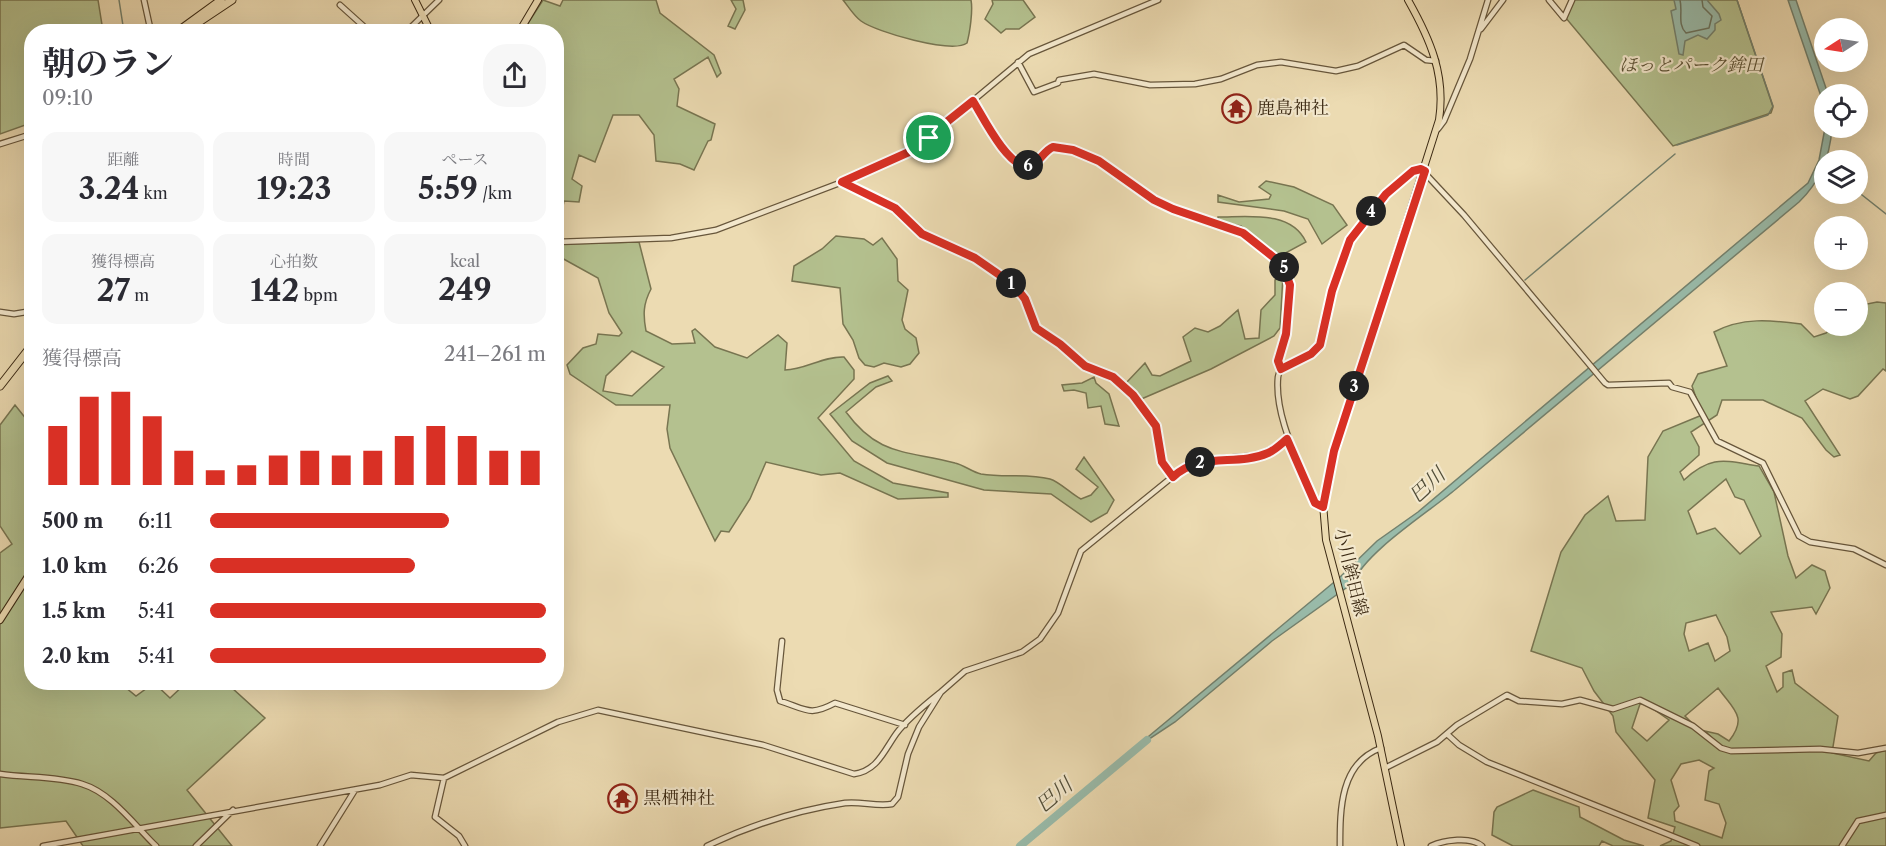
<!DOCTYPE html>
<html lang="ja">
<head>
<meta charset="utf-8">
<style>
	:root { --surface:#fff; --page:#f7f7f7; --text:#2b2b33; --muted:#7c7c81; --accent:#d93025 }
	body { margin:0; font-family:"Libre Caslon Text","Noto Serif JP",serif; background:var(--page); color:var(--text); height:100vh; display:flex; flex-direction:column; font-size:22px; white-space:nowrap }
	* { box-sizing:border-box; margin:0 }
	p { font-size:20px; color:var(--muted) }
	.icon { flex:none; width:33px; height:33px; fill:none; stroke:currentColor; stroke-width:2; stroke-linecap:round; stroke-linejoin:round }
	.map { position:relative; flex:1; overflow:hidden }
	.details { position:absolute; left:24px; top:24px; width:540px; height:666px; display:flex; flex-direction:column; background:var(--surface); border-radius:24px; box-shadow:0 6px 24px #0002 }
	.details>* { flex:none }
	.needle { width:39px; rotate:258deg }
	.fabs { position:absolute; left:1814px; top:18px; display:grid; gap:12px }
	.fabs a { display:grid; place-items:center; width:54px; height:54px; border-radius:50%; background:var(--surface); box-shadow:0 6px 24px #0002; font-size:30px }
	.pin { position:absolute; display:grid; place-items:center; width:51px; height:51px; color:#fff; margin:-26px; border:3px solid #fff; border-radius:50%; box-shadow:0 2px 6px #0007 }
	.km { position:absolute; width:30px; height:30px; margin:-15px; border-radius:50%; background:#222; color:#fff; font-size:16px; line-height:30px; text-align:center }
	.round { display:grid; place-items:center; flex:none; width:63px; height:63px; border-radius:24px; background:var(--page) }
	.headline { display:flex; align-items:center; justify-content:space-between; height:102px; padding:0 18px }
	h1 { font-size:33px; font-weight:700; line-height:45px }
	.figures { display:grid; grid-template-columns:repeat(3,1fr); gap:9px; height:102px; padding:6px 18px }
	.figures div { display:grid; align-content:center; border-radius:15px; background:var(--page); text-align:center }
	.figures b { font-size:30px; font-weight:700 }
	.figures small { font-size:16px; font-weight:400 }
	.figures p { font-size:16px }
	.chart { height:168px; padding:12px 18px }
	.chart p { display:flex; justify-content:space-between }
	.chart svg { width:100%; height:108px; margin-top:6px; stroke:var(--accent); stroke-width:6 }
	ul { padding:0 18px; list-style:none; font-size:20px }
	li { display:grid; grid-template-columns:96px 72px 1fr; align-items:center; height:45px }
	li i { height:15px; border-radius:8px; background:var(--accent) }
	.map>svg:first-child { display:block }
	.green { fill:#b4c18f; stroke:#787551; stroke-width:1.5; fill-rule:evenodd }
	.water { fill:#9ba; stroke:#73816e; stroke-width:1.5 }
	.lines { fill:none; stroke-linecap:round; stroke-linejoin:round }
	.shore { stroke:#6a725e; stroke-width:1.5 }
	.stream { stroke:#73816e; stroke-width:1.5 }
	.river { stroke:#9ba; stroke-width:8 }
	.minor-casing { stroke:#67563b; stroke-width:7 }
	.major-casing { stroke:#3b2913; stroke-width:8 }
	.highway-casing { stroke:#3b2913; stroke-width:9 }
	.minor { stroke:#f3e8cd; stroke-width:4.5 }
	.major { stroke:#ecdbb2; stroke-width:6 }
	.highway { stroke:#ecdbb2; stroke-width:7 }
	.route-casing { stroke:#fff; stroke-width:12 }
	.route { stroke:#d93025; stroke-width:8 }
	.labels { text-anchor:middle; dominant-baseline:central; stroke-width:4.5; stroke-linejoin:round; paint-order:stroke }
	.park-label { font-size:18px; font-style:italic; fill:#594f32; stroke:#f3e8cd }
	.poi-label { font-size:18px; fill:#3b2913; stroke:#f3e8cd; text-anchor:start }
	.street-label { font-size:18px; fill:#3b2913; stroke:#f3e8cd }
	.water-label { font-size:20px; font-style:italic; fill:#524e39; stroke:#f3e8cd }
</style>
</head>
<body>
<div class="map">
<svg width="1886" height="846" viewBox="0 0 1886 846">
	<rect width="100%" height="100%" fill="#ecdbb2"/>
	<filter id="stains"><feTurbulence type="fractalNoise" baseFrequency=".00333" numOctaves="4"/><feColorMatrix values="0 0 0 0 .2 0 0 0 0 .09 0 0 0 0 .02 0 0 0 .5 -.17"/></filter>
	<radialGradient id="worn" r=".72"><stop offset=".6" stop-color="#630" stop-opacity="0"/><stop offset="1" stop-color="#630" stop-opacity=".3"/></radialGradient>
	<path class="green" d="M0,0H98L103,31L32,32L31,123L0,134Z
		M543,0L560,6L563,0H656L660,13L714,55L721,73L717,77L708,57L674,79L679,89L677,106L715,124L711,140L708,141L694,170L680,164L656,161L654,135L639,115H613L595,162L579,155L572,179L582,186L579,202L564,201L559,227H557L556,32L523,31Z
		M731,0H743L745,10L735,29L728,26L736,9Z
		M843,0H971C973,10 970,32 967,43C952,54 876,32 861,21C854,16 848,6 843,0Z
		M992,0H1023L1035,17L1019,29H1006L1001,33L985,19L993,4Z
		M1574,0H1737L1773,107L1771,113L1673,146L1565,17Z
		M1266,181L1294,187L1333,205L1347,225L1322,244L1308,219L1284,211L1218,202V195L1239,202L1269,199L1271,195L1259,187Z
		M1218,217C1248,217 1291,210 1306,242L1280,256L1241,226L1218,222Z
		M836,236L864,239L873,245L882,238L897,259L898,281L908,290L902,320L905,329L916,338L919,353L910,364L901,367L884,363L874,367L865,365L859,358L853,340L843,324L840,288L792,281L794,266L822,249Z
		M639,242L651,289C643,304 643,315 646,331L672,344L695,343L692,331L695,329L715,347L747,358L778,335L787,343L785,370C805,370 823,356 844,357L854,370V379L818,418L854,461L893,483L948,493V497L898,499L840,473L821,475L766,462L750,499L729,532L721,531L715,541L670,448L667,429L670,405H616L570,374L567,365L583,348L596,344L598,334L619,336L622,333L609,313L598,278L560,257L562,244ZM632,351L664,367L632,396L603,391L606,376Z
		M1283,275L1280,328L1274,336L1211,369L1139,400L1126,383L1145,363L1152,375L1160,376L1191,361L1183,337L1195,328L1208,332L1220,326L1238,310L1245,339L1259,338L1261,310L1275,295V280Z
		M1877,302L1886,303V371L1883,369L1858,396L1850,399L1823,389L1805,401L1840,455L1834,457L1826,450L1802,418L1763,400H1722L1717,415L1691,432L1699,447V455L1680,472L1684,480C1712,454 1725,461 1759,466L1774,492L1788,556L1796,578L1812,565L1825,571L1830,588L1816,614L1812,607L1771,612L1782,634L1781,657L1766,666L1777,692L1783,687V673L1792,670L1795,683L1838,716L1832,753L1869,761L1876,753L1886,750V846H1660L1671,841L1675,827L1648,818L1655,780L1616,732L1613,716L1594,691L1582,668L1531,651L1561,552L1585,515L1608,496L1616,521L1645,520L1648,457L1663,431L1702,415L1692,386L1698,374L1727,366L1714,332C1742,317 1771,320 1801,324L1814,337L1826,333L1833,326H1857V306ZM1726,479L1735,497L1744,500L1761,536L1740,554L1715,528L1697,534L1688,511ZM1716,615L1727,637L1730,651L1715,661L1708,643L1689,651L1684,634L1686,623ZM1718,688C1734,710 1748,717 1729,741L1718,734L1705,731L1712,738L1709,740L1685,716ZM1640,704H1646L1669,720L1647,741L1632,728ZM1699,760L1714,768L1709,771L1705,800L1719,804L1726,823L1722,838L1675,821L1674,812L1679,806L1671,780L1681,764Z
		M888,376L892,381L876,387L846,412C879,457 906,450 955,463C964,465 972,472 981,474C1004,478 1027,473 1050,479C1060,482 1071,494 1081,499L1091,495L1098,487L1076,469L1084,457L1114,500L1107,513L1091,522L1051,494L984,490L887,463L852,441L830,414L870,383Z
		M1094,377L1096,383L1109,394L1119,426L1105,424L1101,406L1088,408L1086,393L1074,390L1064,391L1062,385L1082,383Z
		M15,405L31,425L32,682L120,683L136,696L154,683L170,698L186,683H233L231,687L265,718L187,790L232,846H83L66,821L0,828V553L12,544L0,526V425Z
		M1533,790L1579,807L1580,817L1624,840L1644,846H1613L1602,841L1599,846H1513L1492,835L1494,812L1497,807Z"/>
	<path class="water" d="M1674,0H1707L1719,14L1721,20L1715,24V30L1707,39L1698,35L1685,41L1683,55L1679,54L1671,11L1676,9Z
		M1788,0H1796L1828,94H1824V105Z
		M1825,128H1832C1830,156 1820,182 1799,202C1684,297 1570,393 1456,489C1429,512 1365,552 1353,583L1272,641L1175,722L1131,751L1339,578L1377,541L1418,512L1808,183L1819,160Z"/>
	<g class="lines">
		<path class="shore" d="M1680,0C1683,12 1677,24 1686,33L1709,28L1712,16L1703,7L1702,0"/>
		<path class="stream" d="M119,0L124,32
			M1677,145L1768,115L1773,106L1737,0
			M1857,191L1886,214
			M1525,280L1675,154"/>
		<path class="river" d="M1020,846L1147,740"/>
		<defs>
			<path id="minor" d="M144,0L151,32
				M1549,0L1564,18L1572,0
				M340,5L370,32
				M1481,29L1503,0
				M406,32L439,0
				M1018,62L1034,92L1058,83L1059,80L1094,74L1150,85L1195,84L1221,79L1257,65L1281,62L1336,71L1358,66L1404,45L1426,60L1436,61
				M973,101C983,117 1007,166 1027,166C1038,166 1043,151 1053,147L1073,149L1099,161L1154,200L1173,209L1243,233L1282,264L1290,286L1286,334L1278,361L1281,369
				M1438,129L1444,121L1470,59L1488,0
				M0,144L32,134
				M842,182L895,208L922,234L975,258L1014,285L1025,299L1036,328L1060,343L1085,367L1113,377L1133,395L1156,426L1162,462L1173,476
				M556,242L671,238L716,230L866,173L921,144L1029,54L1158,0
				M0,312L14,314L32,311
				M1323,507L1315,503C1301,465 1274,418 1278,377C1281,357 1311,361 1320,345C1327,331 1328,310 1331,295C1340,255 1359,217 1391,190C1400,182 1410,171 1421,169L1464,215L1605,383L1608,385L1669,383L1672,387L1690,392L1717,441L1763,463L1799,536L1810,542L1854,549L1886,565
				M782,641L777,690L780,701C806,709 809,717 835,703L905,725
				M1447,734L1459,745L1487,762L1697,846
				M1385,768L1437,742L1457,725L1507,695L1519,701L1562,704L1580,700L1613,709L1640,700L1693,726L1721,748L1731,751L1820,749L1858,753L1886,748
				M0,774C27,778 56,776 82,784C112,793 135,826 156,846
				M444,778L435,817L459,836L465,846
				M43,846L380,785L411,775L444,778L558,722L598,710L763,745L854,774C877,771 884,751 896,734C907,719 926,704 941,692
				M196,846L233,810
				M320,846L355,790
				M707,846C751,825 798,810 845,803C861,801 877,807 892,804L898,797L908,754L919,727L941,692L965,671L1022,652L1040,639L1058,613L1081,551L1187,465L1214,459L1261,455L1287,439
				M1340,846C1340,809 1340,763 1381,748
				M1431,846C1444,840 1471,836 1482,846
				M1842,846L1858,821L1886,815"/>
			<path id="major" d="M415,0L431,32
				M519,32L538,0
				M0,620L32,570
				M1401,846L1378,736L1326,540L1323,504L1334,451L1439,120C1446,75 1430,39 1408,0"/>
			<path id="highway" d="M177,32L221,0
				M184,32L232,0
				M0,386L32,345"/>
		</defs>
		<use href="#minor" class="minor-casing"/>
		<use href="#major" class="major-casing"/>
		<use href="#highway" class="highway-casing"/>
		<use href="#minor" class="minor"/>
		<use href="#major" class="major"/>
		<use href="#highway" class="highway"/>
	</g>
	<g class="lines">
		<defs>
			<path id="route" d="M973,101C983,117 1007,166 1027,166C1038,166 1043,151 1053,147L1073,150L1099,161L1154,200L1173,209L1243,233L1282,264L1290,285L1286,334L1278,361L1281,369L1311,354L1320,345L1332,291L1350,240L1386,194L1413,171L1421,169L1425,171L1334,451L1323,507L1315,503L1287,439C1281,444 1275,450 1268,453C1236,467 1201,451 1173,477L1162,462L1156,426L1133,395L1113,377L1085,366L1060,344L1036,328L1025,299L1014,285L975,258L922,234L895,208L842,182L909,152Z"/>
		</defs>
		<use href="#route" class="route-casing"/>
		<use href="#route" class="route"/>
	</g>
	<defs>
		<symbol id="temple-ring" viewBox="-11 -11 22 22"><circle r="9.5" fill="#f3e8cd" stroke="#8f2418" stroke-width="1.5"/><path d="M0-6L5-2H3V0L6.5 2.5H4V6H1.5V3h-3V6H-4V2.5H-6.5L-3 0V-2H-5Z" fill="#8f2418"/></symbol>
	</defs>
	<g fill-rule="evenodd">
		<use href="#temple-ring" x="1220" y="92" width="33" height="33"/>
		<use href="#temple-ring" x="606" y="782" width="33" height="33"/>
	</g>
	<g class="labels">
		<g class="park-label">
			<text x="1691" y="65">ほっとパーク鉾田</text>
		</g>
		<g class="poi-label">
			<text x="1257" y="108">鹿島神社</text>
			<text x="643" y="798">黒栖神社</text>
		</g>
		<g class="street-label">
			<text transform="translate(1351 572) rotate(76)">小川鉾田線</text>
		</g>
		<g class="water-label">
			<text transform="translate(1427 485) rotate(-43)">巴川</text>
			<text transform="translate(1054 795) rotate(-40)">巴川</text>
		</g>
	</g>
	<rect width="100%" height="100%" filter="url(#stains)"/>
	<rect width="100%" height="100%" fill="url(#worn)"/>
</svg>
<div class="fabs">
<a><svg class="needle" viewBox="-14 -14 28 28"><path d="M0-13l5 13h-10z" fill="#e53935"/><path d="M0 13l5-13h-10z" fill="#7c7c81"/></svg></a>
<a><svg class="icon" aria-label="locate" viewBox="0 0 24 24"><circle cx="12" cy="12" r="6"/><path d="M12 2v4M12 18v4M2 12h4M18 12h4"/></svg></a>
<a><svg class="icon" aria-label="layers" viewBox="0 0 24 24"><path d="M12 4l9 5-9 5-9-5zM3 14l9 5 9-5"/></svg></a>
<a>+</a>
<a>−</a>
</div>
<div class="pin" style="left:929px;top:138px;background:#1e9e55"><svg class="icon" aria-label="arrive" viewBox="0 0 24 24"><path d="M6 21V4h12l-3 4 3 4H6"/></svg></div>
<b class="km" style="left:1011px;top:283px">1</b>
<b class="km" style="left:1200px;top:462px">2</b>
<b class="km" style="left:1354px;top:386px">3</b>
<b class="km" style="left:1371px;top:211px">4</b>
<b class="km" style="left:1284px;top:267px">5</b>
<b class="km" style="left:1028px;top:165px">6</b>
<section class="details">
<div class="headline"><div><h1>朝のラン</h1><p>09:10</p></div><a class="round"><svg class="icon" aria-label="share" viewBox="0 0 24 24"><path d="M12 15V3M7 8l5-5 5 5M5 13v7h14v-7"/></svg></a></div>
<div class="figures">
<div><p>距離</p><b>3.24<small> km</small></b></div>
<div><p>時間</p><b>19:23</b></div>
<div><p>ペース</p><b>5:59<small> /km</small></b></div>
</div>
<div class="figures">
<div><p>獲得標高</p><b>27<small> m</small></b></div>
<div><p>心拍数</p><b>142<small> bpm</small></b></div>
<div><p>kcal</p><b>249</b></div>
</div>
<div class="chart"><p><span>獲得標高</span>241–261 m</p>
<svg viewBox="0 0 160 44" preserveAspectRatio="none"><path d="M5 44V20M15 44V8M25 44V6M35 44V16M45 44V30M55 44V38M65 44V36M75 44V32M85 44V30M95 44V32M105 44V30M115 44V24M125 44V20M135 44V24M145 44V30M155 44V30"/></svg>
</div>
<ul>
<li><b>500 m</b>6:11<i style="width:71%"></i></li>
<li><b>1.0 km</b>6:26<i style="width:61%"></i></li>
<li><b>1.5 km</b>5:41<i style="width:100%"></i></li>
<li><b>2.0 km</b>5:41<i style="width:100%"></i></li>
</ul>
</section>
</div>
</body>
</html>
